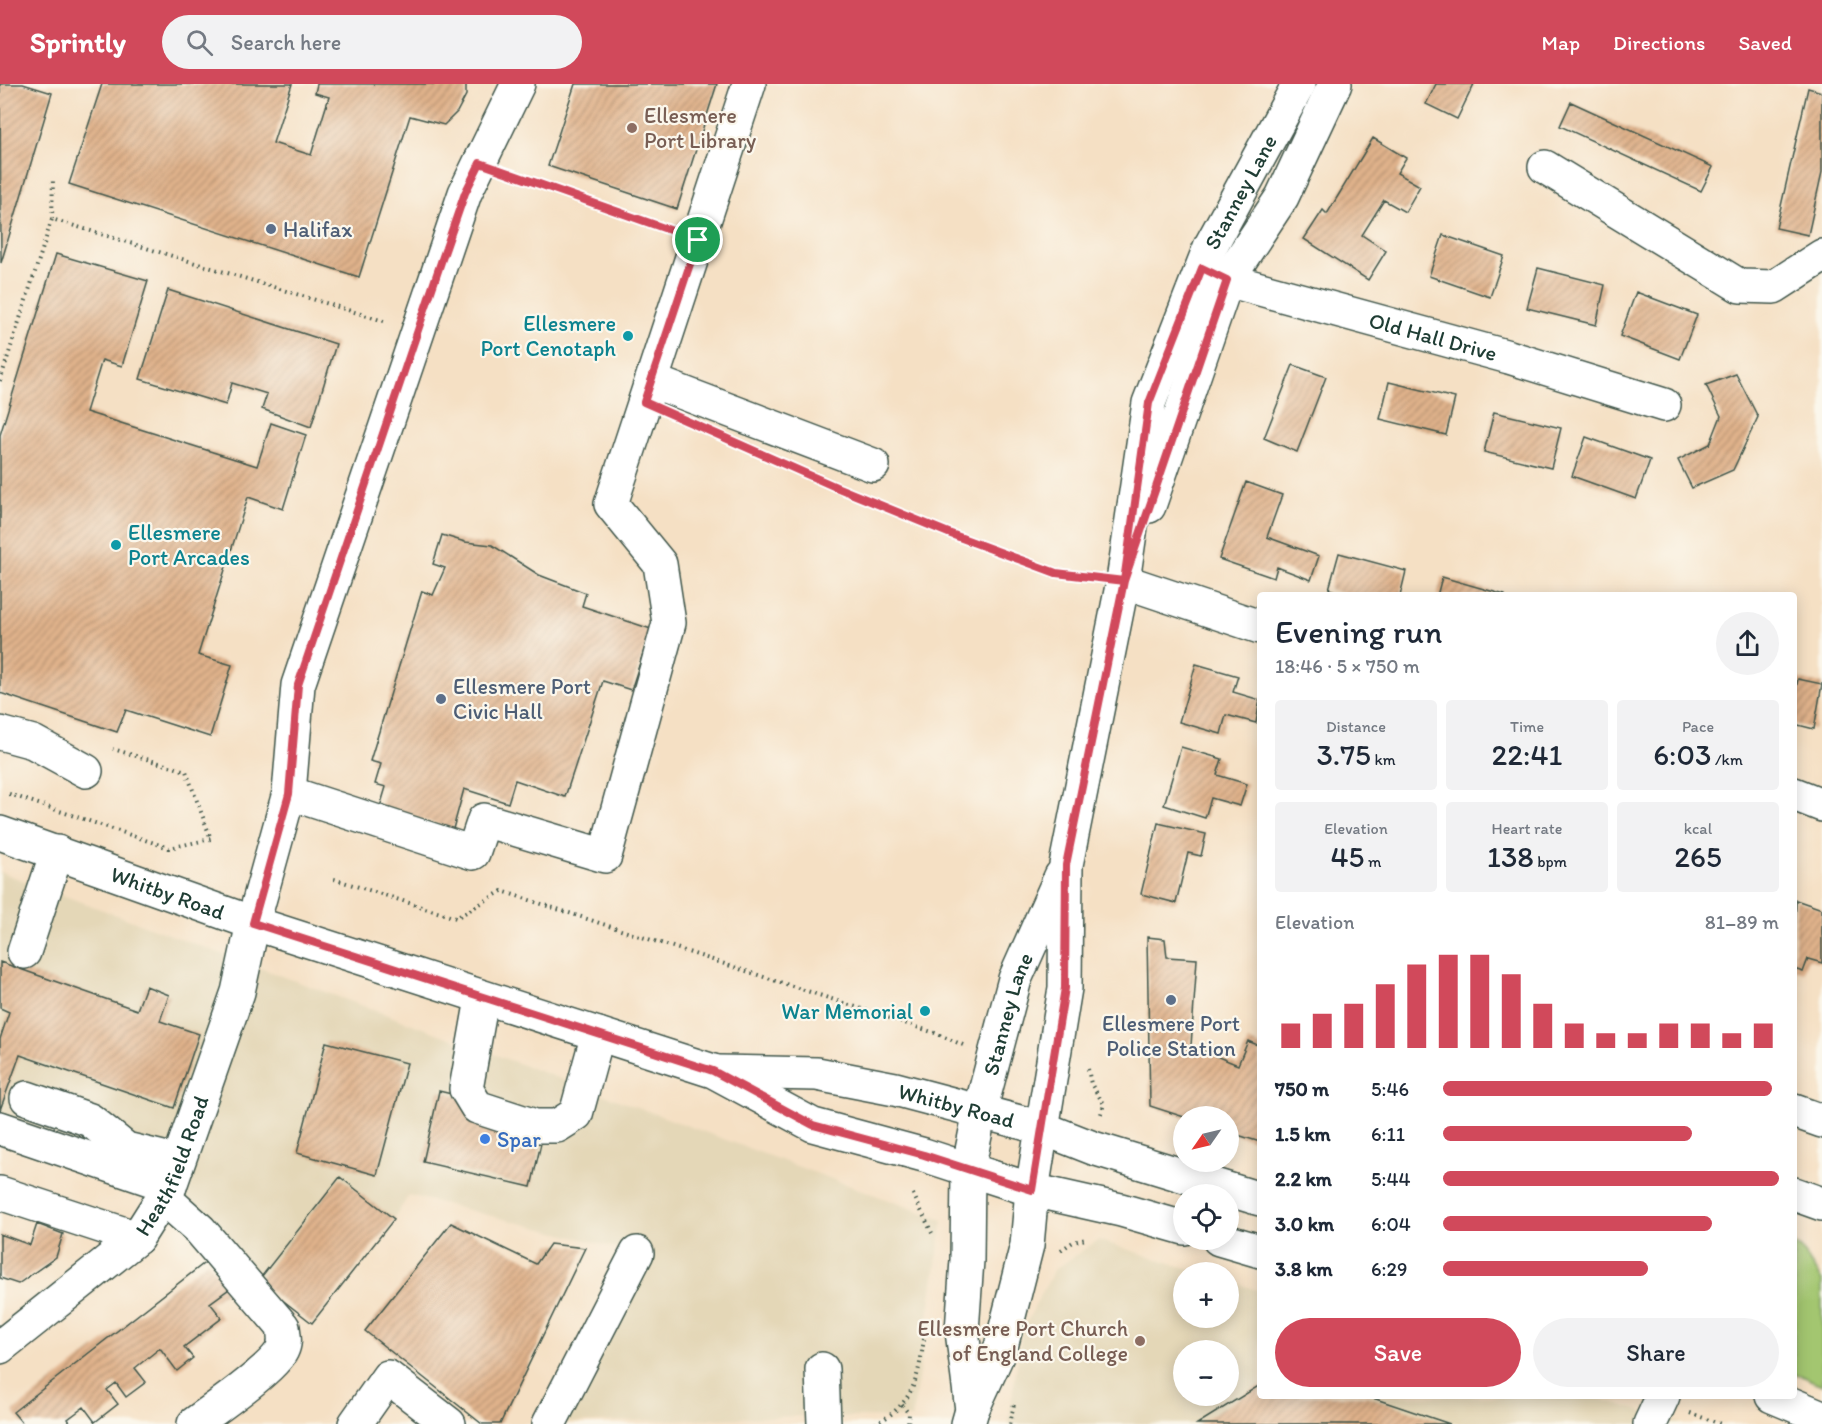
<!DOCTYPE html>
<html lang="en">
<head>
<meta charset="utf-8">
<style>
	:root { --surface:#fff; --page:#f2f2f3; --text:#1f2937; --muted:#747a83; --accent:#d1495b }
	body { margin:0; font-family:Itim,sans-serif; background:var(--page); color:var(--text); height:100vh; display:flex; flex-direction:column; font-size:22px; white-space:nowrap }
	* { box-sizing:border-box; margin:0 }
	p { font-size:20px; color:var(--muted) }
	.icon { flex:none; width:33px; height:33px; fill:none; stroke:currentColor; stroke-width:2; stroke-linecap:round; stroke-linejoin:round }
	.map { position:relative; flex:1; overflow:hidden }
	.side { position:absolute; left:1257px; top:508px; width:540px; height:807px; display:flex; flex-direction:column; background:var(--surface); border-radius:6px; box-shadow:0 3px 15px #0003 }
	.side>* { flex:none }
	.needle { width:39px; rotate:236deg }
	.tools { position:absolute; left:1173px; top:1022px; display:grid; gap:12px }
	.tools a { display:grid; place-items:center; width:66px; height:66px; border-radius:50%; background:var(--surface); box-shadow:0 3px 15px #0003; font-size:30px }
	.pin { position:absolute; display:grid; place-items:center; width:51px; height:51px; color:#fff; margin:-26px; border:3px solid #fff; border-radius:50%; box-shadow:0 2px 6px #0007 }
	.round { display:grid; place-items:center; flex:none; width:63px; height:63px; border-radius:32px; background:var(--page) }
	.headline { display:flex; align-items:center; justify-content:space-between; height:102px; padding:0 18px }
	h1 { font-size:33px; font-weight:600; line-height:45px }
	.metrics { display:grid; grid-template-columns:repeat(3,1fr); gap:9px; height:102px; padding:6px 18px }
	.metrics div { display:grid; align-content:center; border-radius:6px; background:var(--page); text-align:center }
	.metrics b { font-size:30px; font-weight:600 }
	.metrics small { font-size:16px; font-weight:400 }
	.metrics p { font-size:16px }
	.chart { height:168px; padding:12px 18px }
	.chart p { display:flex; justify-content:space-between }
	.chart svg { width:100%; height:108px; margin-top:6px; stroke:var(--accent); stroke-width:6 }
	.button { display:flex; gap:12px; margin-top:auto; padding:12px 18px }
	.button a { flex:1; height:69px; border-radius:36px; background:var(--accent); color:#fff; font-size:24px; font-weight:600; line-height:69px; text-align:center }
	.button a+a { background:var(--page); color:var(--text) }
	ul { padding:0 18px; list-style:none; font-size:20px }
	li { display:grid; grid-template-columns:96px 72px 1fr; align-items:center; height:45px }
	li i { height:15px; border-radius:8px; background:var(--accent) }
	header { display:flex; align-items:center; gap:36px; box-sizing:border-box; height:84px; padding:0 30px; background:var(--accent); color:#fff }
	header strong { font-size:28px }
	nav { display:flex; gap:33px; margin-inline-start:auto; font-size:21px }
	.search { width:420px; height:54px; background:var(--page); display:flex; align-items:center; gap:15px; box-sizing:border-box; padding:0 21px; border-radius:33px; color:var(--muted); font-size:22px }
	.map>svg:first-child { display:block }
	.built { fill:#e4d7b7; fill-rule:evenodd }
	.grass { fill:#a3c66f; stroke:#618252; stroke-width:1.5 }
	.building { fill:url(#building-hatch) }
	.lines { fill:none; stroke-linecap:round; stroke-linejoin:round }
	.minor-casing { stroke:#3f554a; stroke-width:36 }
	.major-casing { stroke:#3f554a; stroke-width:36 }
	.path { stroke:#3f554a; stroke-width:4; stroke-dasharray:1.5 4.5; stroke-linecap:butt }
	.minor { stroke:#fff; stroke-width:33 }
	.major { stroke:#fff; stroke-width:33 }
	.route-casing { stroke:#fff; stroke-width:12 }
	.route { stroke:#d1495b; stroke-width:8 }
	.education-dot { fill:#8d6e63; stroke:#fbf7ec; stroke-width:2 }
	.service-dot { fill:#5c6f8a; stroke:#fbf7ec; stroke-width:2 }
	.culture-dot { fill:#0f9aa8; stroke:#fbf7ec; stroke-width:2 }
	.shop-dot { fill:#3f7fe0; stroke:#fbf7ec; stroke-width:2 }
	.labels { text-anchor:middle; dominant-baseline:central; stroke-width:4.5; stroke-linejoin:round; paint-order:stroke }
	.education-label { font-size:22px; fill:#785e54; stroke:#fbf7ec; text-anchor:start }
	.street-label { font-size:22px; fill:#1f3d34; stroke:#fbf7ec }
	.service-label { font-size:22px; fill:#4e5e75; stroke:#fbf7ec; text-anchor:start }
	.culture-label { font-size:22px; fill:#0d838f; stroke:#fbf7ec; text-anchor:end }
	.shop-label { font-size:22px; fill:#366cbe; stroke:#fbf7ec; text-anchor:start }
</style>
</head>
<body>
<header>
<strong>Sprintly</strong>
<div class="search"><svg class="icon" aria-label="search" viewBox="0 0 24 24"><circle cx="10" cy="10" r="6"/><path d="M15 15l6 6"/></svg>Search here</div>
<nav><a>Map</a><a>Directions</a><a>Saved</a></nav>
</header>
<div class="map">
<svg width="1822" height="1340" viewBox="0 0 1822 1340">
	<defs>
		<pattern id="building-hatch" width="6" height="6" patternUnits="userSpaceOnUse" patternTransform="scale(1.5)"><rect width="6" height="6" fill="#e0b28b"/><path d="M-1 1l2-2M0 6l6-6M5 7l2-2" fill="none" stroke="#b59272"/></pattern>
	</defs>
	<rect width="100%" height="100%" fill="#fbf7ec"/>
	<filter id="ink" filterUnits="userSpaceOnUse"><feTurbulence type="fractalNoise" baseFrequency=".0167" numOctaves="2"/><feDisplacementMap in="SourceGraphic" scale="12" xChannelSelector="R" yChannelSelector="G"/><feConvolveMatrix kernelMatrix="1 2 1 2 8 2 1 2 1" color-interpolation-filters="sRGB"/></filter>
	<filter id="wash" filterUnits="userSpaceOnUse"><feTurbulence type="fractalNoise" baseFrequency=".008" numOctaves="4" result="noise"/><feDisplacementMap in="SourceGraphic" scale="24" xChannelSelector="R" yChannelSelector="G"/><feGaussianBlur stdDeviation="1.35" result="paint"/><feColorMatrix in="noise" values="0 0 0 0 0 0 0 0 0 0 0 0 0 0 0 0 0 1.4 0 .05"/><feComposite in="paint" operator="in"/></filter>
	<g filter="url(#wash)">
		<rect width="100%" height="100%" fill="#f5e0c4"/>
		<path class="built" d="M0,788L943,1136L912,1334L803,1332L560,1339L637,1169L409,1111L394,1135L312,1239L258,1197L196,1129L0,1032Z
			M1098,1156L1198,1188H1184V1233H1228L1229,1197L1260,1207V1312L1595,1313L1683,1340H1008L1022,1247L1054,1186ZM1184,1266H1228V1311H1184Z"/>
		<path class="grass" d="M1794,1161L1801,1164L1822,1197V1301L1794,1289Z"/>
		<g id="blocks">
			<path class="building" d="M0,0H23L52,9L1,179Z
				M102,0H292L273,59L311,71L329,13L315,9L317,0H466V11L457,28L444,41L410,32L359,193L69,100Z
				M575,0H717L677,125L548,82Z
				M1436,0H1474L1457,35L1426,20Z
				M1808,4L1822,8V88L1808,151L1776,144Z
				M1571,18L1713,83L1701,107L1560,42Z
				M1373,54L1406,74L1397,89L1420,102L1405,128L1384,116L1362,151L1386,167L1368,196L1304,155L1323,126L1327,130Z
				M1443,151L1504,172L1490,213L1429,192Z
				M56,170L148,197L122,282L102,276L86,328L257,382L271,339L306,351L283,425L248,413L198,571L232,581L210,653L126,626L117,648L0,609V351Z
				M1538,184L1605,201L1596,241L1527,224Z
				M168,206L336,260L311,343L262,325L267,310L232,299L226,321L140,295Z
				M1636,208L1697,231L1680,275L1620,252Z
				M1293,281L1326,293L1297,368L1264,354Z
				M1736,290L1758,333L1733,386L1692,404L1678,376L1710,360L1721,332L1706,301Z
				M1389,298L1455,314L1446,351L1380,335Z
				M1494,328L1561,344L1551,384L1484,368Z
				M1586,353L1650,376L1636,415L1572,392Z
				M1246,398L1282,411L1267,453L1319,472L1311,496L1277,483L1274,494L1219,475Z
				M442,451L465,458L492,461L539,491L586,509L582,522L651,545L631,606L603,597L565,713L515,696L508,719L464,705L453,745L380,723L386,703L375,700L381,680L370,677L422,507L433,511L445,484L433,480Z
				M1339,469L1406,487L1400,512H1351L1329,505Z
				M1442,493L1505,511V512H1437Z
				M1196,580L1238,592L1233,608L1260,616L1256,639L1226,631L1221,650L1179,638Z
				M1798,595L1822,600L1814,645L1794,640V614Z
				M1181,663L1222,675L1217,691L1247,700L1240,722L1211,714L1205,734L1164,721Z
				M1158,739L1206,750L1201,772L1188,769L1176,819L1141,810Z
				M1796,816L1822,825V879L1808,875L1803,888L1794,885Z
				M1147,853L1165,855L1167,873L1197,875L1191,962L1238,981L1248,957L1260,962V1058L1228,1048V1032L1184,1033L1150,1022Z
				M0,878L137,926L146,902L169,911L160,937L199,950L174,1024L20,971L0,1026V955L9,928L0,924Z
				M326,958L407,979L377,1091L297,1069Z
				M439,1007L547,1033L531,1103L423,1078Z
				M340,1093L394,1135L312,1239L258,1197Z
				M451,1139L536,1180L550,1160L585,1164L500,1340H482L365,1247Z
				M37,1140L63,1150L56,1173L18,1200L0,1194V1150L30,1161Z
				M207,1177L229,1205L210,1219L222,1234L184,1263L193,1274L177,1287L160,1264L135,1284L146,1298L126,1313L116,1299L107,1306L118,1320L95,1338L84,1323L68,1335L71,1340H23L13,1328Z
				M1260,1301V1312H1367L1450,1340H1197Z"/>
		</g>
	</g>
	<g filter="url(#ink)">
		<use href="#blocks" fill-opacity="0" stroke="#3f554a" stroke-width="1.5"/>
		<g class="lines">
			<defs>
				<g id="minor">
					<path d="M1545,83L1740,202L1774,203L1822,172"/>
					<path id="s1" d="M1203,185L1227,196L1509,273L1664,321"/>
					<path d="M652,297L873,381"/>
					<path d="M1123,497L1260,543"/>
					<path d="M0,649L33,658L86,687"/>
					<path d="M289,709L473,769L484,736L605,772L669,539L660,480L611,420L749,0"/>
					<path d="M1794,710L1822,721"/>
					<path d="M24,868L57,768"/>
					<path d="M482,915L466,1005L477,1023L535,1042H557L576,1030L598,950"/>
					<path d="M27,1014L90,1036L126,1065L163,1074"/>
					<path d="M1794,1027L1822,1037"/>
					<path d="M0,1044L170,1102"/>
					<path d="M0,1109L137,1154"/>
					<path d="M1794,1110L1822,1120"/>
					<path d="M163,1113L200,1146L283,1243C284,1252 286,1258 282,1266C273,1285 214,1325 194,1340"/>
					<path id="s2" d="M0,1263L137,1154L170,1102L238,908L253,839L289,709L298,601L465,109L518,0"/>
					<path d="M822,1285L824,1340"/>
					<path d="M355,1340L388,1293L449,1340"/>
					<path d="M549,1340L637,1169"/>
					<path d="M1650,1340L1663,1312"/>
				</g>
				<g id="major">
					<path d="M1149,422L1227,196L1282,113L1335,0"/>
					<path id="s3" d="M0,749L253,839L713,987L813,1041L924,1071L1032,1106L1121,1126L1184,1144"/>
					<path id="s4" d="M718,988L817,990L895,1005L1042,1044L1093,1064L1260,1115"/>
					<path d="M1219,1155L1260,1167"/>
					<path d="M1772,1312L1822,1333"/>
					<path id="s5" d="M972,1326L962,1247L967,1176L968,1086L980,1027L1015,895L1061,792"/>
					<path id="s6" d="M968,1340L972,1326L1001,1263L1027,1161L1032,1106L1065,904L1066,781L1123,497L1149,319L1210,163L1299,0"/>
				</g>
			</defs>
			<use href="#minor" class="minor-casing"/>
			<use href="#major" class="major-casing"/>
			<path class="path" d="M512,90L666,145
				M52,135L53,94
				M0,297L52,135L387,238
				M865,415L1056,489L1090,493
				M9,710L169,764L211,755L186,687L113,665
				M334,795L456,834L502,807L935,949L963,961
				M1088,985L1091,1000L1104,1020L1101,1030
				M913,1110L932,1149
				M1061,1166L1073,1158L1086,1155
				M902,1321L909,1330L908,1340
				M1690,1329L1721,1340
				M875,1340C919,1318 919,1285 926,1242
				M1010,1340L1014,1320"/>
			<use href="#minor" class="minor"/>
			<use href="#major" class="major"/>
		</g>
	</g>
	<g class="lines" filter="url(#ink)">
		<defs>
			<path id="route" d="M698,156L480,79L465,109L441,178L298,601L289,710L253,839L713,987L813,1041L924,1071L1032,1106L1065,904L1066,781L1124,497L1227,196L1202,184L1149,319L1124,497L1056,489L951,450L836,403L644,318L698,156"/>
		</defs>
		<use href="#route" class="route-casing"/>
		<use href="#route" class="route"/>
	</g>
	<g class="education-dot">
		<circle cx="632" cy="44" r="6"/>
		<circle cx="1140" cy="1257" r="6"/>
	</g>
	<g class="service-dot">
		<circle cx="271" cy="145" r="6"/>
		<circle cx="441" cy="615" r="6"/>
		<circle cx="1171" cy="916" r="6"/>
	</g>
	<g class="culture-dot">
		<circle cx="628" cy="252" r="6"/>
		<circle cx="116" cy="461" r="6"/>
		<circle cx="925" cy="927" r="6"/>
	</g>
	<circle class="shop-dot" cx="485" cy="1055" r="6"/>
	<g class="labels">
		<g class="education-label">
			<text x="644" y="31">Ellesmere<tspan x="644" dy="25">Port Library</tspan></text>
			<text x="1128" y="1244" text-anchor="end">Ellesmere Port Church<tspan x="1128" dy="25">of England College</tspan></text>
		</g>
		<g class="street-label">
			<text stroke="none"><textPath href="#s6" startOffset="1272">Stanney Lane</textPath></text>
			<text stroke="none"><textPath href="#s1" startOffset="240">Old Hall Drive</textPath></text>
			<text stroke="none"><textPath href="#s3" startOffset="178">Whitby Road</textPath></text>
			<text stroke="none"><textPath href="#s5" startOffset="402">Stanney Lane</textPath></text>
			<text stroke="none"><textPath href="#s4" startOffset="242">Whitby Road</textPath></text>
			<text stroke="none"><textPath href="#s2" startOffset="256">Heathfield Road</textPath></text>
		</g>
		<g class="service-label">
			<text x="283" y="145">Halifax</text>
			<text x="453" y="602">Ellesmere Port<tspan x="453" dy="25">Civic Hall</tspan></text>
			<text x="1171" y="939" text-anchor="middle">Ellesmere Port<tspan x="1171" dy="25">Police Station</tspan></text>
		</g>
		<g class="culture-label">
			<text x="616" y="239">Ellesmere<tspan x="616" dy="25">Port Cenotaph</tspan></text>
			<text x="128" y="448" text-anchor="start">Ellesmere<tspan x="128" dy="25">Port Arcades</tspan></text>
			<text x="913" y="927">War Memorial</text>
		</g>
		<g class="shop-label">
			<text x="497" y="1055">Spar</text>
		</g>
	</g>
</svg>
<div class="tools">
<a><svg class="needle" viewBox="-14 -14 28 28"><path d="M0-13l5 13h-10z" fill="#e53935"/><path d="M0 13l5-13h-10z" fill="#747a83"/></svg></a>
<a><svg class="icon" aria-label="locate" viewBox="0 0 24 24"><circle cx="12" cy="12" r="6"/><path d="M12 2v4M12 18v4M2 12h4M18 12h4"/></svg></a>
<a>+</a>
<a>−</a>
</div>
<div class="pin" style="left:698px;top:156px;background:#1e9e55"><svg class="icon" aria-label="arrive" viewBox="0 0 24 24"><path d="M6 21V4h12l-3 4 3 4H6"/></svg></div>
<section class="side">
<div class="headline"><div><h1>Evening run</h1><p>18:46 · 5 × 750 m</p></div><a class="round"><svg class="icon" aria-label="share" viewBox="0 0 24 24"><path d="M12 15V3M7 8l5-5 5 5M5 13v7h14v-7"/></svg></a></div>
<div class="metrics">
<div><p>Distance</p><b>3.75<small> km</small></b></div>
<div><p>Time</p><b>22:41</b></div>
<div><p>Pace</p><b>6:03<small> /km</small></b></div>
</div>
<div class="metrics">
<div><p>Elevation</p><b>45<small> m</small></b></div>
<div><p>Heart rate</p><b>138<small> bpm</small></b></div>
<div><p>kcal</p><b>265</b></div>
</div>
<div class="chart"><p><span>Elevation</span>81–89 m</p>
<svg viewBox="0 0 160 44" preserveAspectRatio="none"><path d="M5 44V34M15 44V30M25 44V26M35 44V18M45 44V10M55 44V6M65 44V6M75 44V14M85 44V26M95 44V34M105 44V38M115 44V38M125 44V34M135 44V34M145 44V38M155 44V34"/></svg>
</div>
<ul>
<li><b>750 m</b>5:46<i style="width:98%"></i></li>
<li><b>1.5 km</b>6:11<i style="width:74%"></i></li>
<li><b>2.2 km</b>5:44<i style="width:100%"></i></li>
<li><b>3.0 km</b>6:04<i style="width:80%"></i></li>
<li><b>3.8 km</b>6:29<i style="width:61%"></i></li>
</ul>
<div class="button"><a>Save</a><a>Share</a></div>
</section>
</div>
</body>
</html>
